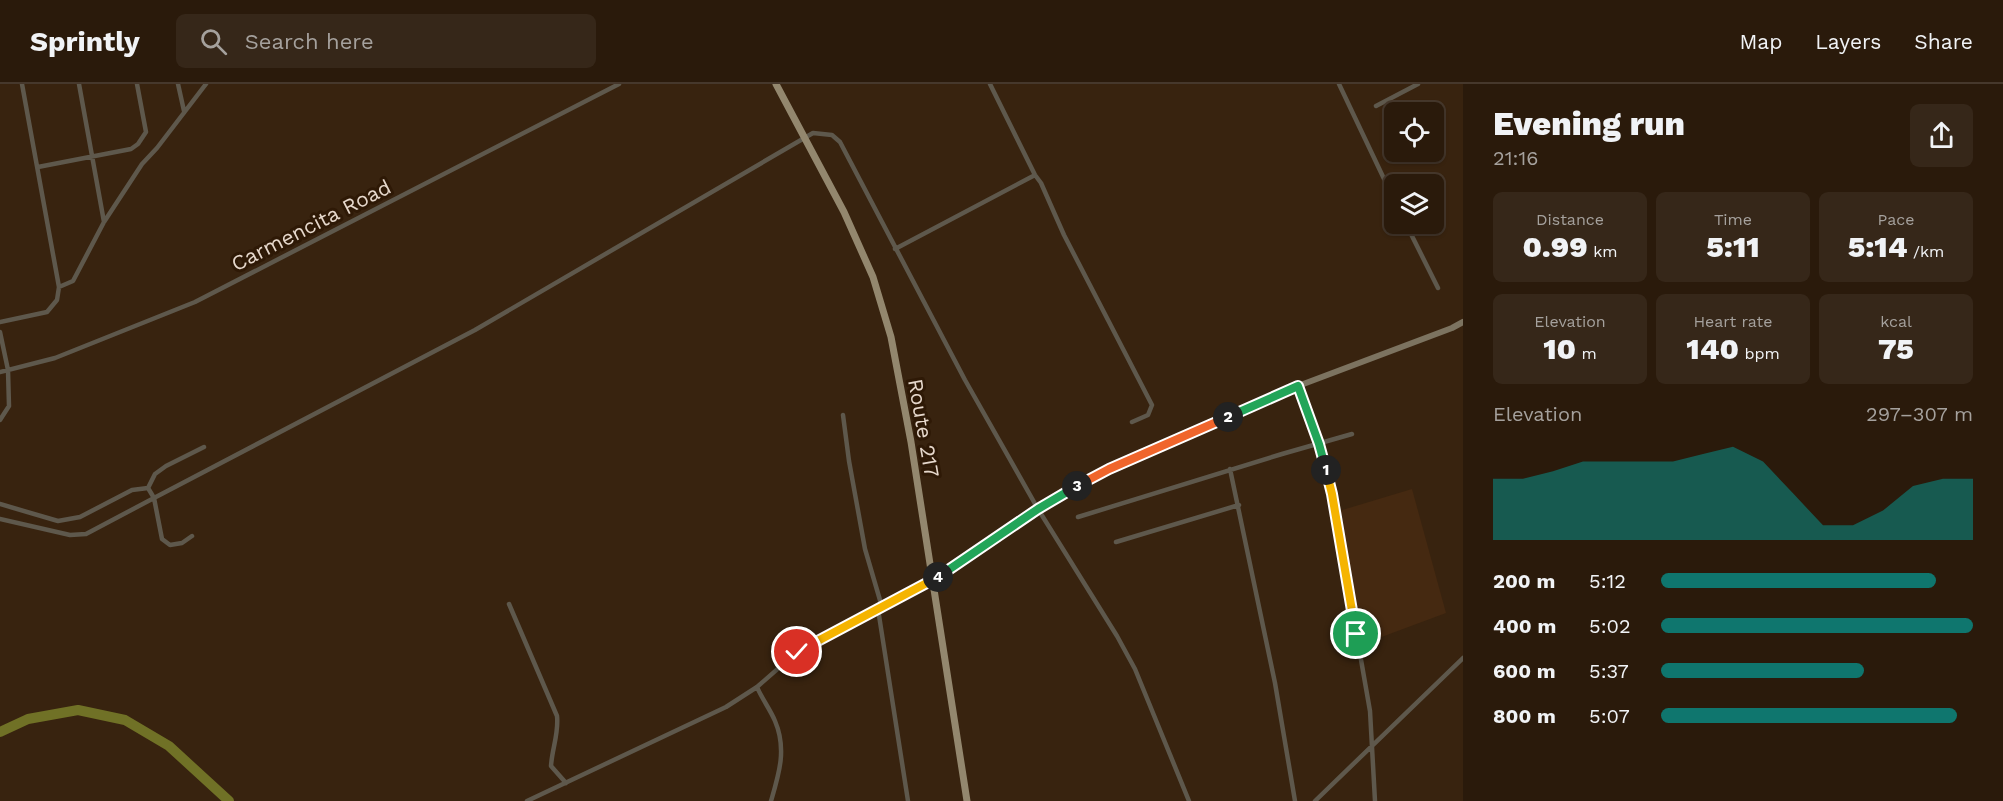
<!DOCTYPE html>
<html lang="en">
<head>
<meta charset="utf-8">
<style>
	:root { --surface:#2a1a0b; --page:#362719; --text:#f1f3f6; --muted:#a5a19d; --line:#46382c; --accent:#0f766e }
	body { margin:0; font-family:"Work Sans",sans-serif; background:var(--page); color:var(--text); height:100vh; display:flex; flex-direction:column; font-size:22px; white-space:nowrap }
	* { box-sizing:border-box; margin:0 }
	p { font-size:20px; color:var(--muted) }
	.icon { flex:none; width:33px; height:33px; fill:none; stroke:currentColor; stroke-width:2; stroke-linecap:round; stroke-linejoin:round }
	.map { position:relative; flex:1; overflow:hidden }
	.drawer { display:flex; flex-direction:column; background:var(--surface); width:540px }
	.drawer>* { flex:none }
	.controls { position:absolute; left:1384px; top:18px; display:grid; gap:12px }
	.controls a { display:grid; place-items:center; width:60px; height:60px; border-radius:9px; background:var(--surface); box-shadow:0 2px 4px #0004,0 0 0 2px var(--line); font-size:30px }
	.pin { position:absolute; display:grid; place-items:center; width:51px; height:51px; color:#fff; margin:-26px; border:3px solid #fff; border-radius:50%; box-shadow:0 2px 6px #0007 }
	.km { position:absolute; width:30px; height:30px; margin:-15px; border-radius:50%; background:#222; color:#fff; font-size:16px; line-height:30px; text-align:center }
	.round { display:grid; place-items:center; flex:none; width:63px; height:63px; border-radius:9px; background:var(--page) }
	.headline { display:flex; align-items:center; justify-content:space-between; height:102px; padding:0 30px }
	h1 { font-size:33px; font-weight:800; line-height:45px }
	.stats { display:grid; grid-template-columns:repeat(3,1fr); gap:9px; height:102px; padding:6px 30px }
	.stats div { display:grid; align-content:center; border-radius:9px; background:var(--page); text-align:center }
	.stats b { font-size:30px; font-weight:800 }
	.stats small { font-size:16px; font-weight:400 }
	.stats p { font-size:16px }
	.chart { height:168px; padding:12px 30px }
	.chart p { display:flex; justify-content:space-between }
	.chart svg { width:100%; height:108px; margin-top:6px; fill:var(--accent); opacity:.7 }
	ul { padding:0 30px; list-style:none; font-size:20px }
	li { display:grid; grid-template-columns:96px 72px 1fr; align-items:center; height:45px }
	li i { height:15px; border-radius:8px; background:var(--accent) }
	header { display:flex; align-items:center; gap:36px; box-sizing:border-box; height:84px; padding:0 30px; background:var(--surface); border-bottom:2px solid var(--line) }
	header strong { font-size:28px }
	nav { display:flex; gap:33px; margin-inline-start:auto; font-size:21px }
	.search { width:420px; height:54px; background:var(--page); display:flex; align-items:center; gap:15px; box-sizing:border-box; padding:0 21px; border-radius:9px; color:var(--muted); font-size:22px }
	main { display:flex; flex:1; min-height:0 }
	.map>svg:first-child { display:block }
	.built { fill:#452911 }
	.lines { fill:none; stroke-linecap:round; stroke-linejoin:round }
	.river { stroke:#707126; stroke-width:10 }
	.minor { stroke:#5e584c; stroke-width:4.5 }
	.secondary { stroke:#7c7360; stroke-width:6 }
	.primary { stroke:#93876e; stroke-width:7 }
	.split-1-casing { stroke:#fff; stroke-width:12 }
	.split-2-casing { stroke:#fff; stroke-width:12 }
	.split-3-casing { stroke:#fff; stroke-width:12 }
	.split-4-casing { stroke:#fff; stroke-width:12 }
	.split-5-casing { stroke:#fff; stroke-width:12 }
	.split-1 { stroke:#f5b400; stroke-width:8 }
	.split-2 { stroke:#22a559; stroke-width:8 }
	.split-3 { stroke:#f0652b; stroke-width:8 }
	.split-4 { stroke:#22a559; stroke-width:8 }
	.split-5 { stroke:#f5b400; stroke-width:8 }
	.labels { text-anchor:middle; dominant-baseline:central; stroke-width:6; stroke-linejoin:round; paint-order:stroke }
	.street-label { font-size:21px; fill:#e6d8cc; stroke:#2e1906 }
</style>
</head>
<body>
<header>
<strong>Sprintly</strong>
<div class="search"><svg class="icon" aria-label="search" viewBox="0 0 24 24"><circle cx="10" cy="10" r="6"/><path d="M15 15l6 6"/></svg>Search here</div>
<nav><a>Map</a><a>Layers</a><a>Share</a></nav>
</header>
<main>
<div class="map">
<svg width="1463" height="717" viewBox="0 0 1463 717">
	<rect width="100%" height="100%" fill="#38230f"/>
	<path class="built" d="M1412,405L1446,529L1360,561L1339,427Z"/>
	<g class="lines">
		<path class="river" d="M0,648L28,635L78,626L125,636L169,662L229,717"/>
		<path class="minor" d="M79,0L104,138
			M178,0L184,27
			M990,0L1035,91L1041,99L1064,151L1152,321L1148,331L1132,338
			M1339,0L1395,118
			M1376,22L1418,0
			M38,83L131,65L138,60L146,48L137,0
			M1406,140L1438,204
			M895,165L1035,91
			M59,203L73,197L104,138L142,80L157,64L206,0
			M0,238L47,228L57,216L59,203L22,0
			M0,248L8,286L9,322L0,336
			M0,288L55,274L195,218L619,0
			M1298,302L1319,360L1332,410L1370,627L1375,717
			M843,331L849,377L865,465L882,523
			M1230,385L1275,599L1295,717
			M148,404L155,390L166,382L204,363
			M0,420L58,437L80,433L132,406L148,404L154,414L475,246L813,49L832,51L840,58L965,296L1038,425L1117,552L1135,585L1189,717
			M1078,433L1282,370L1352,350
			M0,435L70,451L86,450L154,414L162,455L170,461L182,459L192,452
			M1116,458L1239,421
			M509,520L557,632C559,649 552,665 551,682L566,699
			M878,525L908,717
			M757,603C762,615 770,625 775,637C787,665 779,690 771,717
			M527,717L726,623L757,603L797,568L933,496
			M1315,717L1463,574"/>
		<path class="secondary" d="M933,496L1038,425L1109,385L1298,302L1452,244L1463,238"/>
		<path class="primary" d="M776,0L844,128L873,193L891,253L911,358L967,717"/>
	</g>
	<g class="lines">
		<defs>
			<path id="split-1" d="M1326,386L1332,410L1356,550"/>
			<path id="split-2" d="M1228,333L1298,302L1319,360L1326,386"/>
			<path id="split-3" d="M1077,402L1109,385L1228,333"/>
			<path id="split-4" d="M938,493L1038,425L1077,402"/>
			<path id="split-5" d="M797,568L938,493"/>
		</defs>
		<use href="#split-1" class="split-1-casing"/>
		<use href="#split-2" class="split-2-casing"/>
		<use href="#split-3" class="split-3-casing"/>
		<use href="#split-4" class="split-4-casing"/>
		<use href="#split-5" class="split-5-casing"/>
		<use href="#split-1" class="split-1"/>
		<use href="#split-2" class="split-2"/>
		<use href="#split-3" class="split-3"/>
		<use href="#split-4" class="split-4"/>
		<use href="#split-5" class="split-5"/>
	</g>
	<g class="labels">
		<g class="street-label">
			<text transform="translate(311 141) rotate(-27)">Carmencita Road</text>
			<text transform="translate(924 344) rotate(80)">Route 217</text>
		</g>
	</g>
</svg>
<div class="controls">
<a><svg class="icon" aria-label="locate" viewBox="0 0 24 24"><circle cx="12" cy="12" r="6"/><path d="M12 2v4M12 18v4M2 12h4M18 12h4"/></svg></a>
<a><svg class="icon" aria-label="layers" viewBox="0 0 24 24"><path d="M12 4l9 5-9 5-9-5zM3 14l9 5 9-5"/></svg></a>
</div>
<div class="pin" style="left:1356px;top:550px;background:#1e9e55"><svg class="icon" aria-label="arrive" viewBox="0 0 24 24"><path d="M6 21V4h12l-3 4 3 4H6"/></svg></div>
<div class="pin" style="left:797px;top:568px;background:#d93025"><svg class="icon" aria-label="check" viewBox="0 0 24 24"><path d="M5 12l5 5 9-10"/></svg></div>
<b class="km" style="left:1326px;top:386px">1</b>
<b class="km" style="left:1228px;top:333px">2</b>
<b class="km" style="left:1077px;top:402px">3</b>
<b class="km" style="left:938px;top:493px">4</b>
</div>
<section class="drawer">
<div class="headline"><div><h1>Evening run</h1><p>21:16</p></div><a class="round"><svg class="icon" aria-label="share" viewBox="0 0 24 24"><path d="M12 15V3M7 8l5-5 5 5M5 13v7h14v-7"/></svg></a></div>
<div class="stats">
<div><p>Distance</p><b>0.99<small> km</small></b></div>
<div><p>Time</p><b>5:11</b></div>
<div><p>Pace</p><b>5:14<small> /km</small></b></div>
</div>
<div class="stats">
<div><p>Elevation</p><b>10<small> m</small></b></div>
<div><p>Heart rate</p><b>140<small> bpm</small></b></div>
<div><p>kcal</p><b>75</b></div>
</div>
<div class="chart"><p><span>Elevation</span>297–307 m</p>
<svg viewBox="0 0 160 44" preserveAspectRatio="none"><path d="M0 44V19L10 19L20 16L30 12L40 12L50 12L60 12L70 9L80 6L90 12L100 25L110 38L120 38L130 32L140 22L150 19L160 19V44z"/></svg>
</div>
<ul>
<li><b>200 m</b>5:12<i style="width:88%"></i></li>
<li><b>400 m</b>5:02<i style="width:100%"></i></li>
<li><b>600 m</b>5:37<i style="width:65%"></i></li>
<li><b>800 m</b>5:07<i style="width:95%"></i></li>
</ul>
</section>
</main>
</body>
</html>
